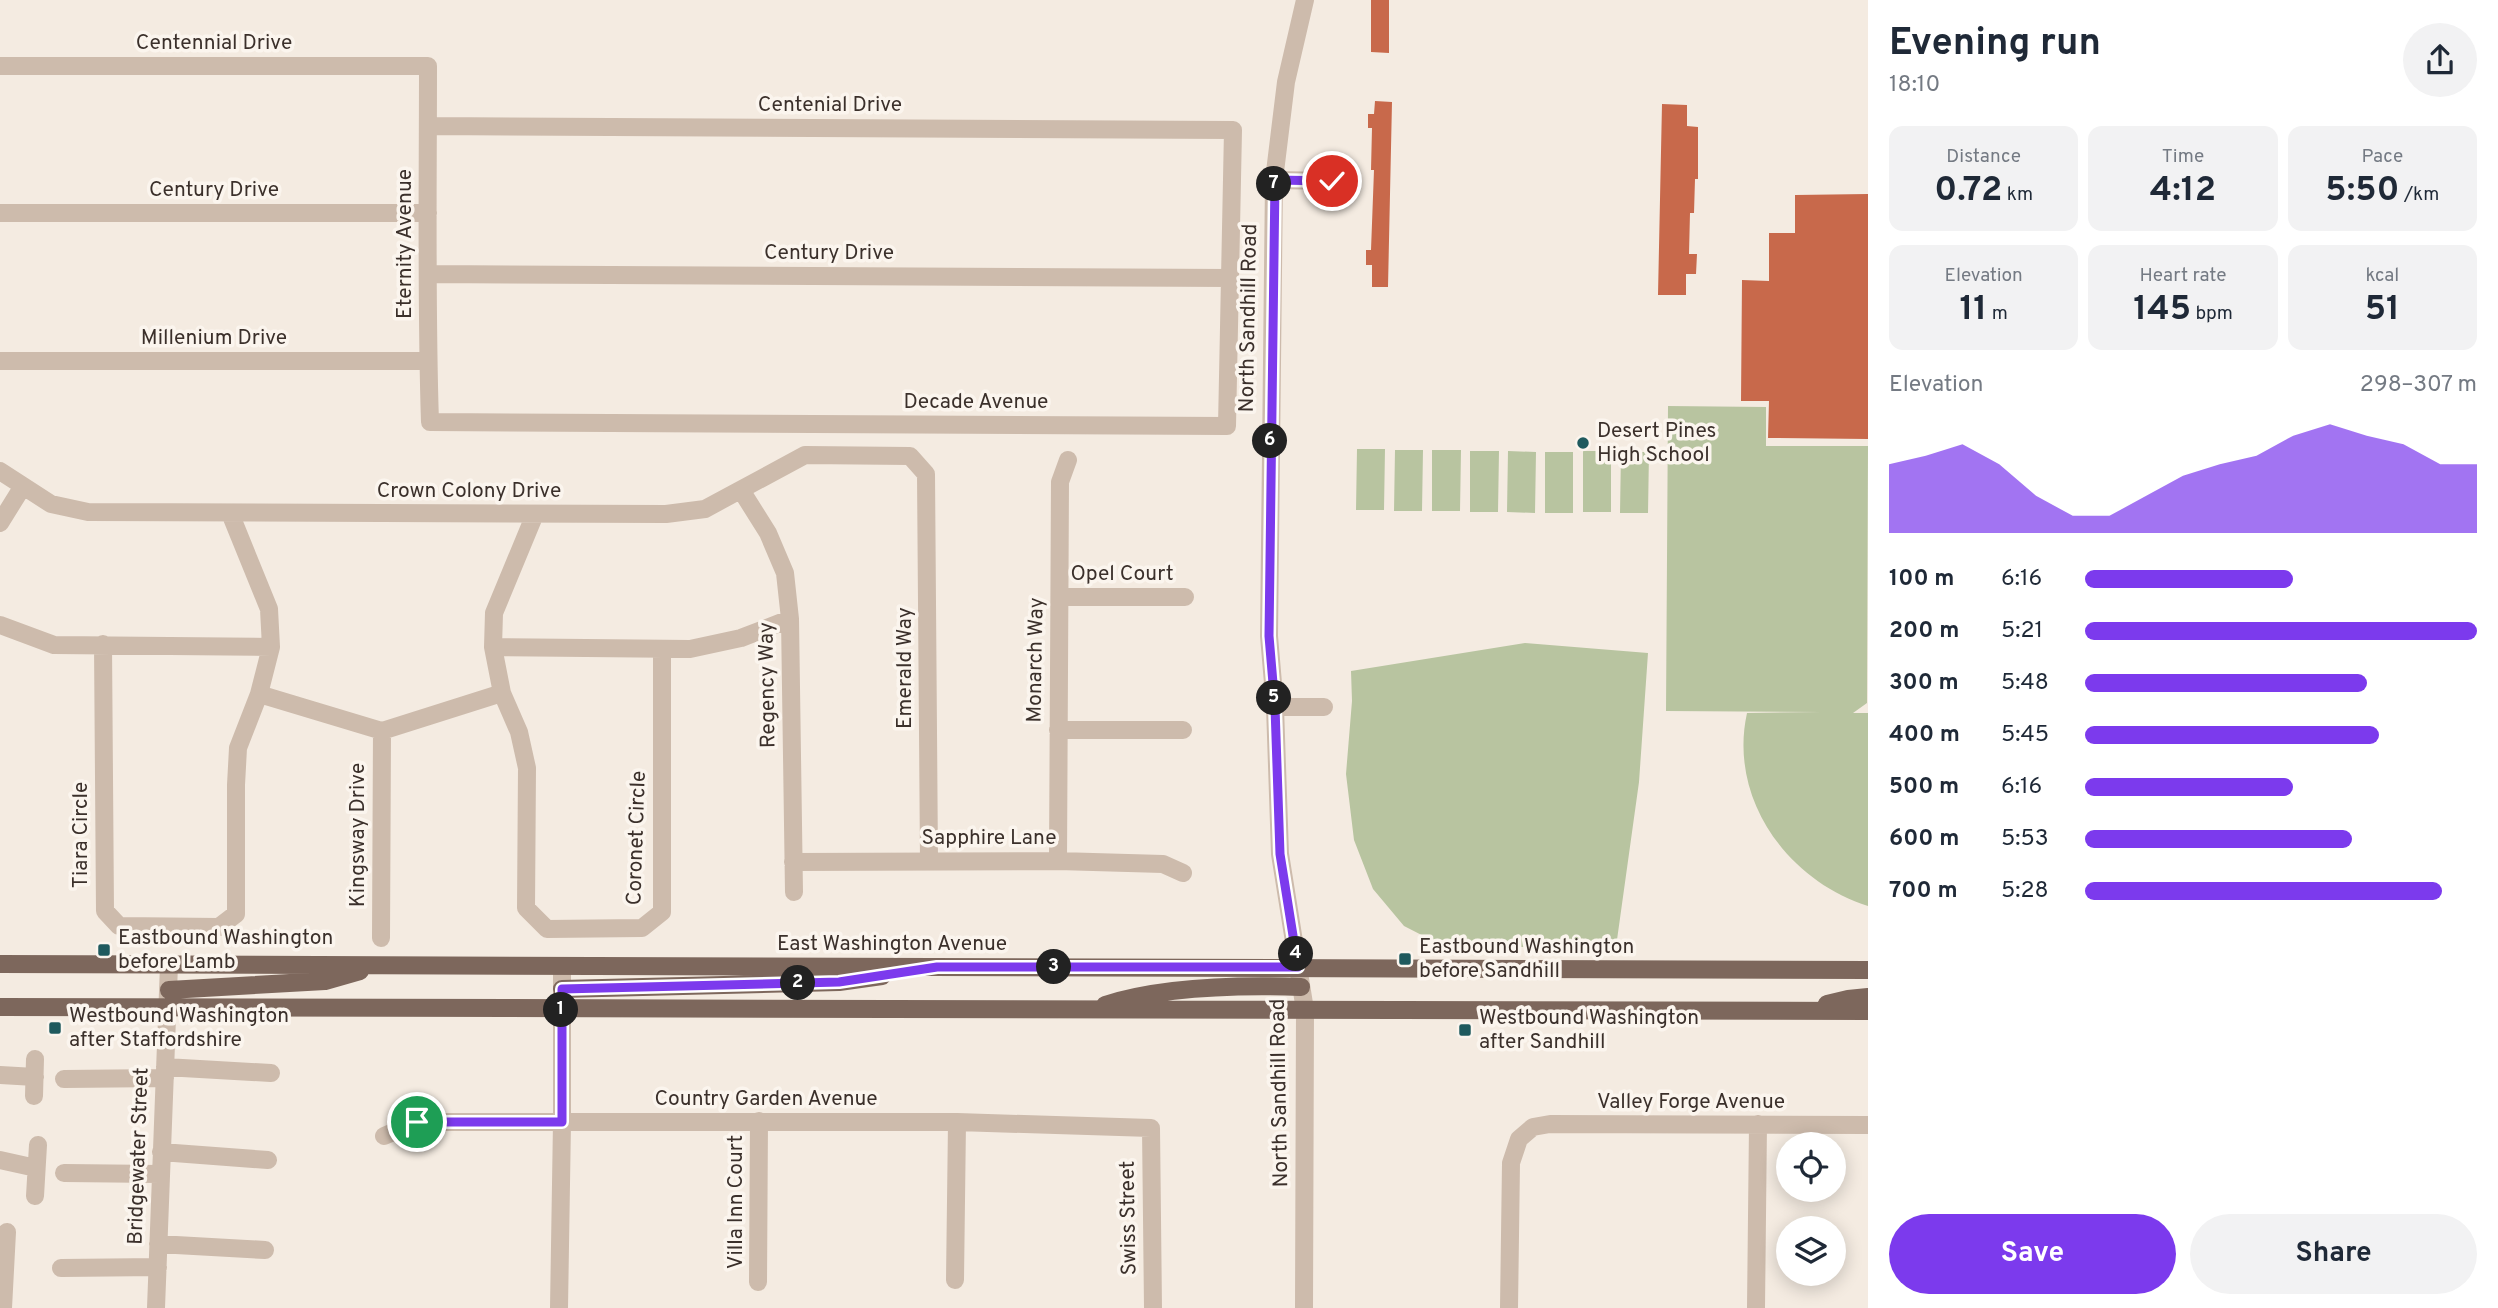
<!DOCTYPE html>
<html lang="en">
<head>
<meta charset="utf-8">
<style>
	:root { --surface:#fff; --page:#f2f2f3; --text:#1f2937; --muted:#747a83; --accent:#7c3aed }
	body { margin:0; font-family:Overpass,sans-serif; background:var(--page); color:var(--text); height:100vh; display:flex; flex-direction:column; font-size:26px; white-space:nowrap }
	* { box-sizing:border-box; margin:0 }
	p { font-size:23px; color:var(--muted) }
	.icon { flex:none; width:38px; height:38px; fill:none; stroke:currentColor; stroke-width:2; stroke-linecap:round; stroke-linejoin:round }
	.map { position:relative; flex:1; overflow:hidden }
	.details { display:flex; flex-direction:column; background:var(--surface); width:630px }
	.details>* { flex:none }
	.tools { position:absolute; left:1776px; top:1132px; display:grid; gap:14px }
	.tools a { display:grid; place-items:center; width:70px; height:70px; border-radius:50%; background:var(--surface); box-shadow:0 4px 18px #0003; font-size:35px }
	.pin { position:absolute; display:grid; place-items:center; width:60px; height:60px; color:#fff; margin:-30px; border:4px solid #fff; border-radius:50%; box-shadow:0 2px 7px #0007 }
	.km { position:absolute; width:35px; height:35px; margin:-18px; border-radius:50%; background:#222; color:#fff; font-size:19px; line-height:35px; text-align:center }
	.round { display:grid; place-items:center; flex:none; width:74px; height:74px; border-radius:37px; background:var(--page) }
	.summary { display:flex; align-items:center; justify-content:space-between; height:119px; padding:0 21px }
	h1 { font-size:38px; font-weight:700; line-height:52px }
	.stats { display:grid; grid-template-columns:repeat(3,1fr); gap:10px; height:119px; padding:7px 21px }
	.stats div { display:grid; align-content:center; border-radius:14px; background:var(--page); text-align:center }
	.stats b { font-size:35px; font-weight:700 }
	.stats small { font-size:19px; font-weight:400 }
	.stats p { font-size:19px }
	.chart { height:196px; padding:14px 21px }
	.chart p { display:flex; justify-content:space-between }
	.chart svg { width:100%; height:126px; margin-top:7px; fill:var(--accent); opacity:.7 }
	.cta { display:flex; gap:14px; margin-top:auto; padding:14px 21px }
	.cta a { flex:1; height:80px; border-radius:42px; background:var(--accent); color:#fff; font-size:28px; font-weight:700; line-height:80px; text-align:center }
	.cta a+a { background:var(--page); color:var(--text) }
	ul { padding:0 21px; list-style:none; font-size:23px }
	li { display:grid; grid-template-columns:112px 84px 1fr; align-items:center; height:52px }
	li i { height:18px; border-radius:9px; background:var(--accent) }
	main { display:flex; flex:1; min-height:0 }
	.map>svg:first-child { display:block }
	.green { fill:#b8c4a0 }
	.building { fill:#c8694b }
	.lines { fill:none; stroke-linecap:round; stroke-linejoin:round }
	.minor { stroke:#cdbbac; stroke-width:18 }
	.major { stroke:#7d675c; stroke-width:18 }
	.route-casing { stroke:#fff; stroke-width:14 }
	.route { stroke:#7c3aed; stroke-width:9 }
	.poi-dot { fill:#1f5a5e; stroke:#fbf5ee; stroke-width:2.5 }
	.labels { text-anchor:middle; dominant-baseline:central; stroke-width:7; stroke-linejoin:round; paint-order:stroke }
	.street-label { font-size:21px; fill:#3b302b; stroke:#fbf5ee }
	.poi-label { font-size:21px; fill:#3b302b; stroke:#fbf5ee; text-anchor:start }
</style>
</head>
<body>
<main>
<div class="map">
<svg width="1868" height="1308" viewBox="0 0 1868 1308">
	<rect width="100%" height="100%" fill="#f4ebe1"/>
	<path class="green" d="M1668,406L1766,407V446H1868L1867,703L1853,713H1868V906C1788,881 1728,799 1747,713L1822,712L1666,711Z
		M1357,449H1385L1384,510H1356Z
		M1395,450H1423L1422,511H1394Z
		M1432,450H1461L1460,511H1432Z
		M1470,451H1499L1498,512H1470Z
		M1508,451L1536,452L1535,513L1507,512Z
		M1583,451H1611V512H1583Z
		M1545,452H1573V513H1545Z
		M1621,452H1649L1648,513H1620Z
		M1525,643L1648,653L1639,782L1616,947H1445L1404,926L1373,889L1354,840L1346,774L1352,701L1351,671Z"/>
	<path class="building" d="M1371,0H1389V53L1371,52Z
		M1375,101L1392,102L1388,287H1372V265H1366V250H1371L1374,170H1371L1372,128H1368V114H1374Z
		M1662,104L1687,105V126L1698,127V179H1695L1694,213H1690L1689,254H1697L1696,274H1686V295H1658Z
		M1868,194V439L1768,438L1769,401H1741L1742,280L1769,281V233H1795V195Z"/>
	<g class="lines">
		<path class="minor" d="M0,66H428C428,185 426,303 430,422L1227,426L1233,130L428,126
			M1274,180L1332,181
			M0,213H428
			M428,274L1230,278
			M0,361H428
			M0,471L51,504L88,512L666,514L705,509L805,455L910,456L926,474L929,861
			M741,490L768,533L785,573L790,619L794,892
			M230,513L269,609L271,647L259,694L382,731L502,693
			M535,514L494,613L493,647L502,693L519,732L527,768L526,908L547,929L642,928L662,912V649
			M0,523L23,486
			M1060,597H1185
			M0,625L54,645L271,647
			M103,644L105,911L119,926L219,927L236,914V785L238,748L259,694
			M493,647L690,649L741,638L790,619
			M1275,707H1324
			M1058,730H1183
			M1058,861L1060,482L1068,460
			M793,862L1058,861L1163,864L1183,873
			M381,938L382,731
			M165,1067L271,1073
			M0,1075L35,1077
			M64,1079L165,1078
			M34,1096L35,1059
			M384,1136L417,1122H957L1151,1128L1153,1308
			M161,1152L268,1160
			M0,1160L36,1168
			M64,1173L160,1174
			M35,1196L38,1145
			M158,1244L265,1250
			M61,1268L158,1267
			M955,1280L957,1122
			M758,1282L759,1121
			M3,1308L7,1232
			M156,1308L169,965
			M559,1308L562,1122V966
			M1304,1308L1305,1010L1280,854L1275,707L1269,636L1274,180L1286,82L1305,0
			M1509,1308L1511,1163L1519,1139L1533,1127L1550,1124L1868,1125
			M1756,1308L1758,1124"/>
		<path class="major" d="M0,964L1868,970
			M562,989L839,982L882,976
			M169,990L325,981L360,971
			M1827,1004L1848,999L1868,997
			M1105,1005C1161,987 1241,985 1301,987
			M0,1007L1868,1011"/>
	</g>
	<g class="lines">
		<defs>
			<path id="route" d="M417,1122H562V989L839,982L937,967H1298L1280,854L1275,707L1269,636L1275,180L1332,181"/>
		</defs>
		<use href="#route" class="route-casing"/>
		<use href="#route" class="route"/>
	</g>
	<g class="poi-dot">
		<circle cx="1583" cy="443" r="7"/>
		<rect x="97" y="943" width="14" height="14" rx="3.5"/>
		<rect x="1398" y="952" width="14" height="14" rx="3.5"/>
		<rect x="48" y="1021" width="14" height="14" rx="3.5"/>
		<rect x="1458" y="1023" width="14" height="14" rx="3.5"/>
	</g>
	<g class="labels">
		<g class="street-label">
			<text x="214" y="43">Centennial Drive</text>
			<text x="830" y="105">Centenial Drive</text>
			<text x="214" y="190">Century Drive</text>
			<text transform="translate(405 244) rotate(-90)">Eternity Avenue</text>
			<text x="829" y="253">Century Drive</text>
			<text transform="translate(1249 318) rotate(-89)">North Sandhill Road</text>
			<text x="214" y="338">Millenium Drive</text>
			<text x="976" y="402">Decade Avenue</text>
			<text x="469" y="491">Crown Colony Drive</text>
			<text x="1122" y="574">Opel Court</text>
			<text transform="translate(1036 660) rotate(-89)">Monarch Way</text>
			<text transform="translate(905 668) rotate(-90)">Emerald Way</text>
			<text transform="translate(768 685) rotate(-91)">Regency Way</text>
			<text transform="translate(81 835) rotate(-90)">Tiara Circle</text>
			<text transform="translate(358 835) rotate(-90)">Kingsway Drive</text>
			<text transform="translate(637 838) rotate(-88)">Coronet Circle</text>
			<text x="989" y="838">Sapphire Lane</text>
			<text x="892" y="944">East Washington Avenue</text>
			<text transform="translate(1280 1093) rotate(-91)">North Sandhill Road</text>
			<text x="766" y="1099">Country Garden Avenue</text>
			<text x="1691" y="1102">Valley Forge Avenue</text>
			<text transform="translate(139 1156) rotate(-88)">Bridgewater Street</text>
			<text transform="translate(736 1202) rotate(-90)">Villa Inn Court</text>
			<text transform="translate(1129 1218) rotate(-91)">Swiss Street</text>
		</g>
		<g class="poi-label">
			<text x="1597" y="431">Desert Pines<tspan x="1597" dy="24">High School</tspan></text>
			<text x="118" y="938">Eastbound Washington<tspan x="118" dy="24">before Lamb</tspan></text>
			<text x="1419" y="947">Eastbound Washington<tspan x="1419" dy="24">before Sandhill</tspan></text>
			<text x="69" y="1016">Westbound Washington<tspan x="69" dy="24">after Staffordshire</tspan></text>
			<text x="1479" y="1018">Westbound Washington<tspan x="1479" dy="24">after Sandhill</tspan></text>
		</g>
	</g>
</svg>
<div class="tools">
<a><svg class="icon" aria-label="locate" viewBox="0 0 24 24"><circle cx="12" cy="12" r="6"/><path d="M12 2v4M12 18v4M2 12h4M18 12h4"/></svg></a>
<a><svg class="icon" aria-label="layers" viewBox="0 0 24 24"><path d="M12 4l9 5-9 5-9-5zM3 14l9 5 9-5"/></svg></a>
</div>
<div class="pin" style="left:417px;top:1122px;background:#1e9e55"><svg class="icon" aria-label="arrive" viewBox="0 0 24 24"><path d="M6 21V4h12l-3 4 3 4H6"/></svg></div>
<div class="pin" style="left:1332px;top:181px;background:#d93025"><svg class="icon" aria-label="check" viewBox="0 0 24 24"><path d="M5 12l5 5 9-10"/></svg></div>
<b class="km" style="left:561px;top:1010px">1</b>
<b class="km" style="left:798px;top:983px">2</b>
<b class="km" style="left:1054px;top:967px">3</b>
<b class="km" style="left:1296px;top:954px">4</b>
<b class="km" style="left:1274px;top:698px">5</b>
<b class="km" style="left:1270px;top:441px">6</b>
<b class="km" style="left:1274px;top:184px">7</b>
</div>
<section class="details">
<div class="summary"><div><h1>Evening run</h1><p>18:10</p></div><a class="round"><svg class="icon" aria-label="share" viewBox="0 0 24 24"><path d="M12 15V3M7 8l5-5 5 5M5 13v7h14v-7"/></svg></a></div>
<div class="stats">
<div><p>Distance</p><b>0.72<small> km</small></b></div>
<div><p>Time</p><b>4:12</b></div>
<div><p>Pace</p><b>5:50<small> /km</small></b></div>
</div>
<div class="stats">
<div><p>Elevation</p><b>11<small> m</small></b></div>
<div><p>Heart rate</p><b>145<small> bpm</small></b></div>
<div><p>kcal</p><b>51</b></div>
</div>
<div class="chart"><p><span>Elevation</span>298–307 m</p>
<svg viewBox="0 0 160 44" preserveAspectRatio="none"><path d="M0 44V20L10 17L20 13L30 20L40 31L50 38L60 38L70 31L80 24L90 20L100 17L110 10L120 6L130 10L140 13L150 20L160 20V44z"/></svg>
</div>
<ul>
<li><b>100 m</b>6:16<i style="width:53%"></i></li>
<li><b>200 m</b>5:21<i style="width:100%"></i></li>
<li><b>300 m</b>5:48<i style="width:72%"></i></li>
<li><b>400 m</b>5:45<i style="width:75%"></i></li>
<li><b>500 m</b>6:16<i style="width:53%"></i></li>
<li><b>600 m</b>5:53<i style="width:68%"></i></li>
<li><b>700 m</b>5:28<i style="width:91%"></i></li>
</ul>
<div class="cta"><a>Save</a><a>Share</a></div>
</section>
</main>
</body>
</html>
